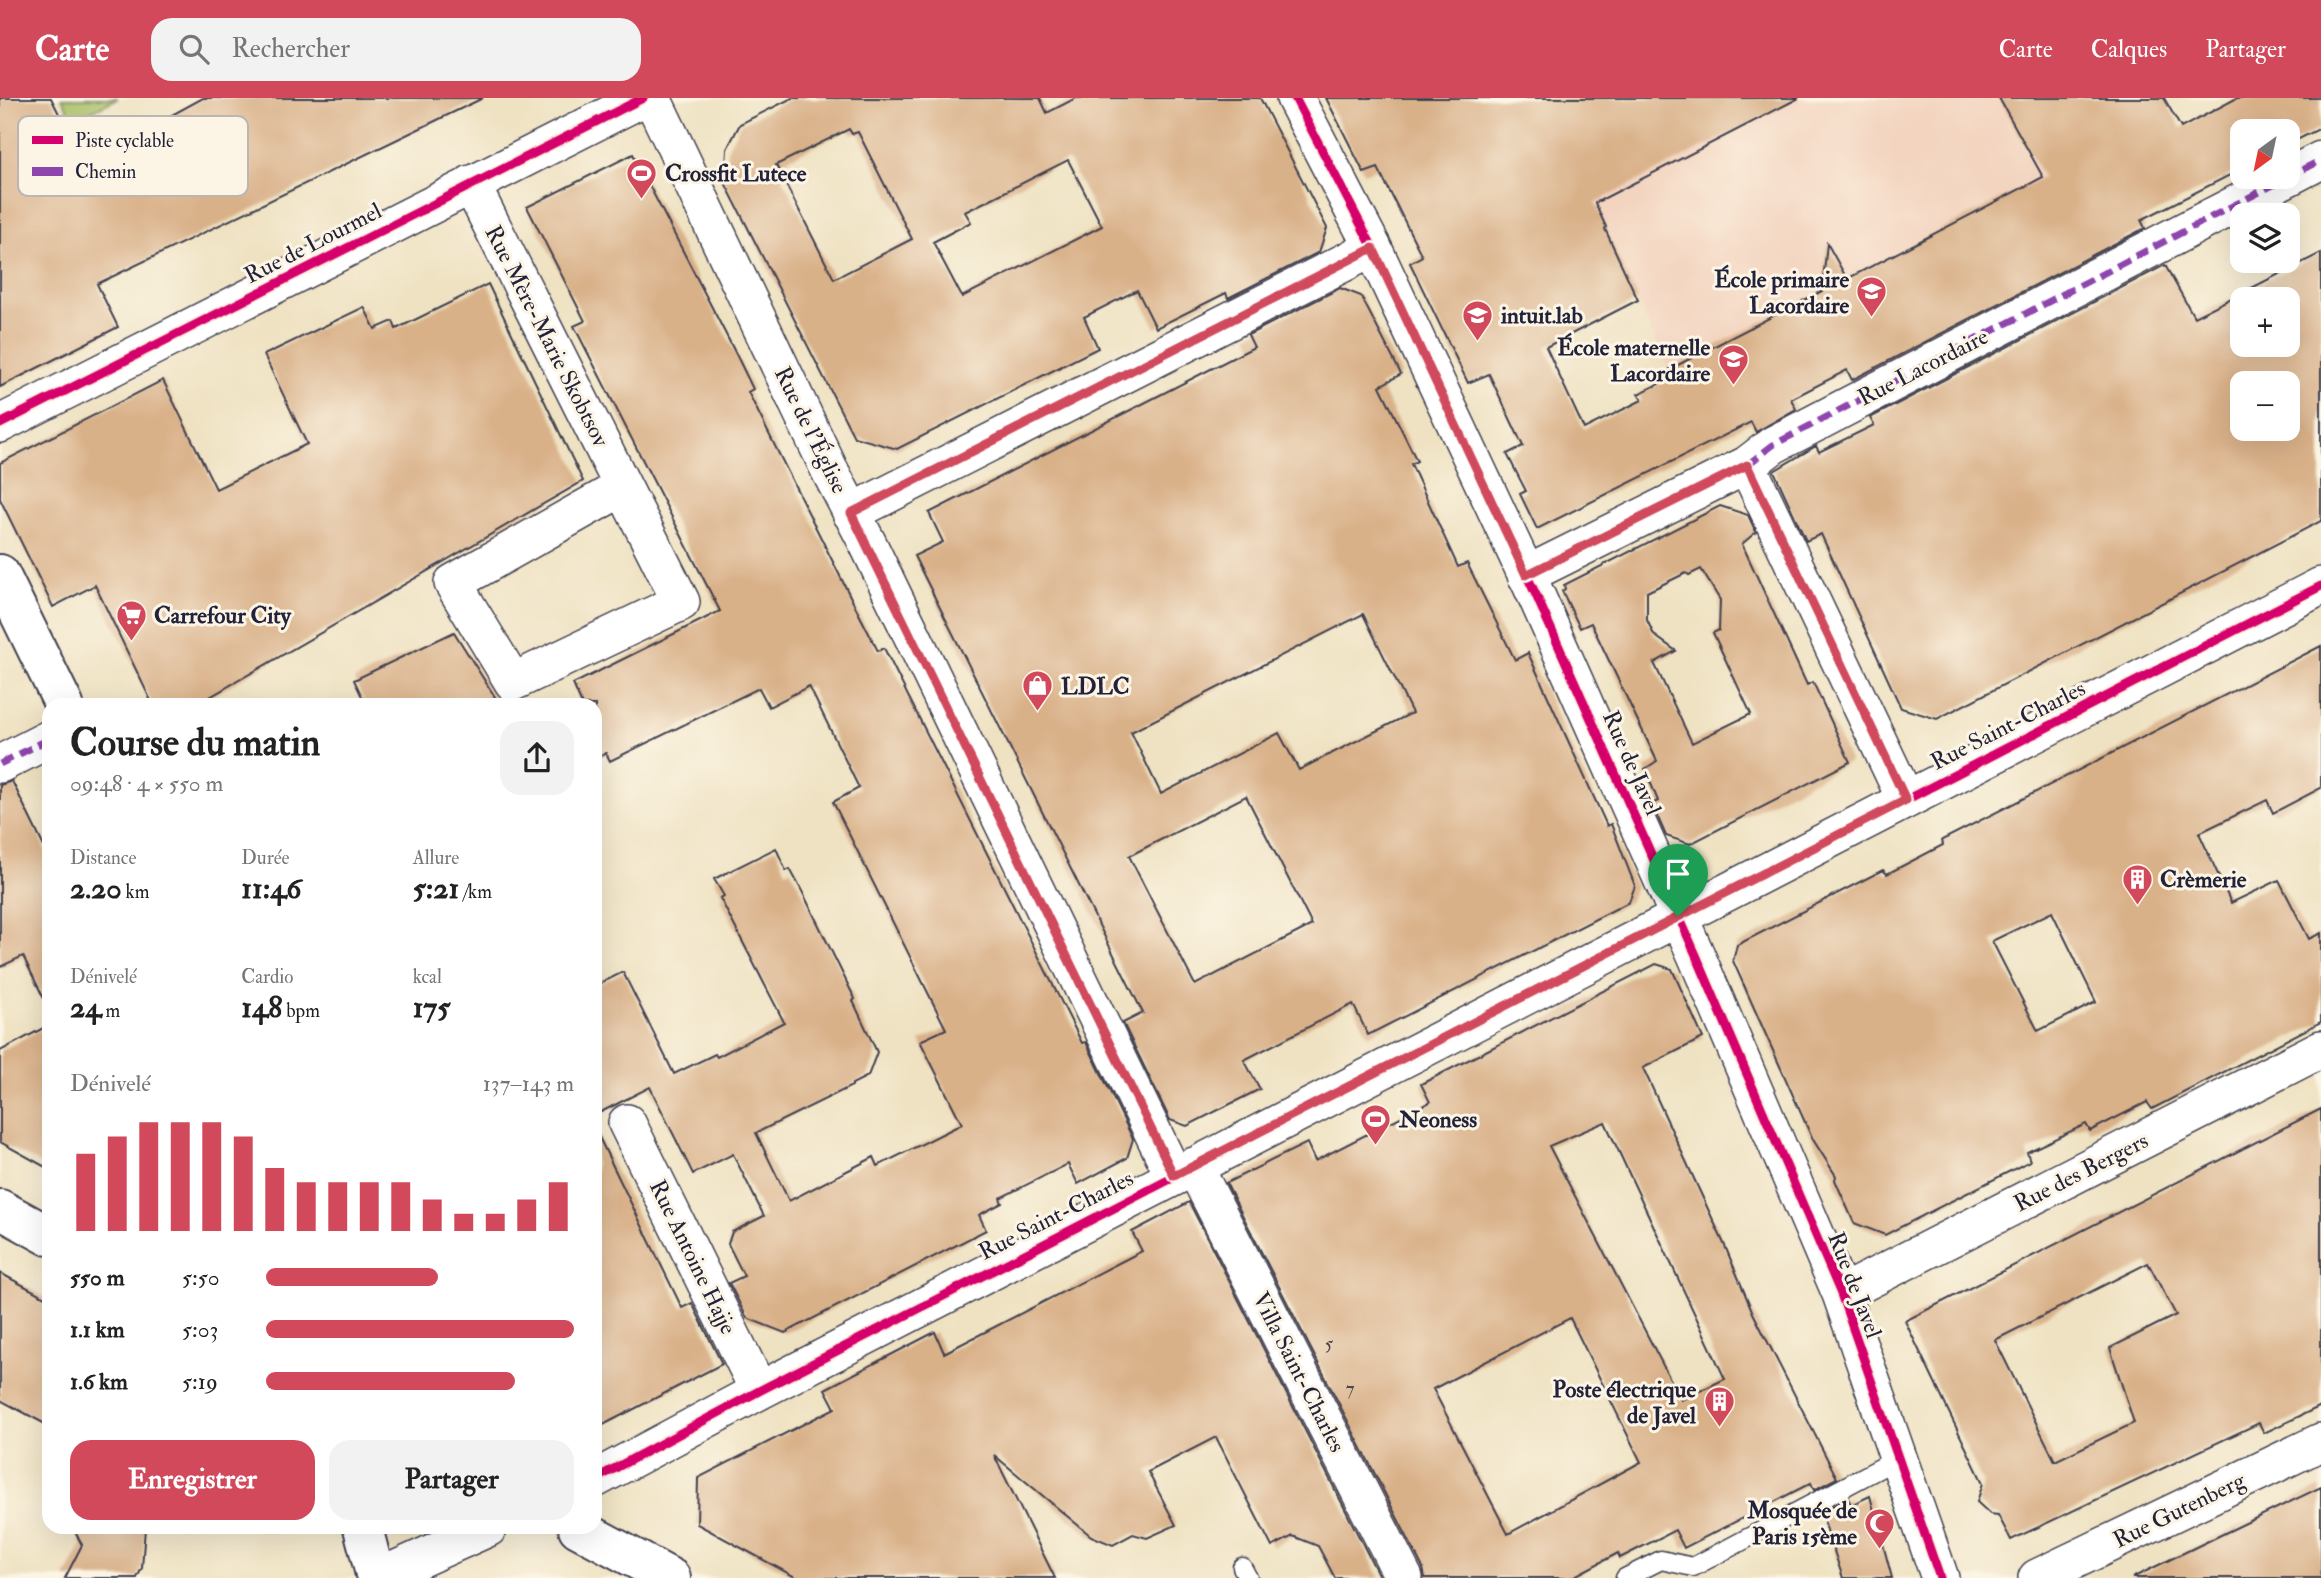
<!DOCTYPE html>
<html lang="fr">
<head>
<meta charset="utf-8">
<style>
	:root { --surface:#fff; --page:#f2f2f2; --text:#222; --muted:#767676; --accent:#d1495b }
	body { margin:0; font-family:"IM FELL Double Pica",serif; background:var(--page); color:var(--text); height:100vh; display:flex; flex-direction:column; font-size:26px; white-space:nowrap }
	* { box-sizing:border-box; margin:0 }
	p { font-size:23px; color:var(--muted) }
	.icon { flex:none; width:38px; height:38px; fill:none; stroke:currentColor; stroke-width:2; stroke-linecap:round; stroke-linejoin:round }
	.map { position:relative; flex:1; overflow:hidden }
	.side { position:absolute; left:42px; top:600px; width:560px; height:836px; display:flex; flex-direction:column; background:var(--surface); border-radius:21px; box-shadow:0 7px 28px #0002 }
	.side>* { flex:none }
	.needle { width:46px; rotate:213deg }
	.tools { position:absolute; left:2230px; top:21px; display:grid; gap:14px }
	.tools a { display:grid; place-items:center; width:70px; height:70px; border-radius:14px; background:var(--surface); box-shadow:0 7px 28px #0002; font-size:35px }
	.pin { position:absolute; display:grid; place-items:center; width:60px; height:60px; color:#fff; margin:-72px -30px; border-radius:50% 50% 50% 0; rotate:-45deg; box-shadow:0 0 7px #0007 }
	.pin .icon { rotate:45deg }
	.round { display:grid; place-items:center; flex:none; width:74px; height:74px; border-radius:21px; background:var(--page) }
	.headline { display:flex; align-items:center; justify-content:space-between; height:119px; padding:0 28px }
	h1 { font-size:38px; font-weight:700; line-height:52px }
	.figures { display:grid; grid-template-columns:repeat(3,1fr); gap:10px; height:119px; padding:7px 28px }
	.figures div { display:grid; align-content:center }
	.figures b { font-size:30px; font-weight:700 }
	.figures small { font-size:19px; font-weight:400 }
	.figures p { font-size:19px }
	.chart { height:196px; padding:14px 28px }
	.chart p { display:flex; justify-content:space-between }
	.chart svg { width:100%; height:126px; margin-top:7px; stroke:var(--accent); stroke-width:6 }
	.action { display:flex; gap:14px; margin-top:auto; padding:14px 28px }
	.action a { flex:1; height:80px; border-radius:21px; background:var(--accent); color:#fff; font-size:28px; font-weight:700; line-height:80px; text-align:center }
	.action a+a { background:var(--page); color:var(--text) }
	ul { padding:0 28px; list-style:none; font-size:23px }
	li { display:grid; grid-template-columns:112px 84px 1fr; align-items:center; height:52px }
	li i { height:18px; border-radius:9px; background:var(--accent) }
	header { display:flex; align-items:center; gap:42px; box-sizing:border-box; height:98px; padding:0 35px; background:var(--accent); color:#fff }
	header strong { font-size:33px }
	nav { display:flex; gap:38px; margin-inline-start:auto; font-size:24px }
	.search { width:490px; height:63px; background:var(--page); display:flex; align-items:center; gap:18px; box-sizing:border-box; padding:0 24px; border-radius:21px; color:var(--muted); font-size:26px }
	.map>svg:first-child { display:block }
	.built { fill:#f3d4bf }
	.green { fill:#a7c065; stroke:#647150; stroke-width:2 }
	.building { fill:#d9b189; fill-rule:evenodd }
	.lines { fill:none; stroke-linecap:round; stroke-linejoin:round }
	.lane-casing { stroke:#413f4f; stroke-width:21 }
	.street-casing { stroke:#413f4f; stroke-width:40 }
	.secondary-casing { stroke:#413f4f; stroke-width:42 }
	.lane { stroke:#fff; stroke-width:18 }
	.street { stroke:#fff; stroke-width:37 }
	.secondary { stroke:#fff; stroke-width:38 }
	.quiet { stroke:#8e44ad; stroke-width:7; stroke-dasharray:14 7; stroke-linecap:butt }
	.cycleway-casing { stroke:#fcf5e5; stroke-width:13 }
	.cycleway { stroke:#d6006c; stroke-width:9 }
	.route-casing { stroke:#fff; stroke-width:14 }
	.route { stroke:#d1495b; stroke-width:9 }
	.labels { text-anchor:middle; dominant-baseline:central; stroke-width:6; stroke-linejoin:round; paint-order:stroke }
	.number-label { font-size:19px; fill:#50464e }
	.poi-label { font-size:23px; font-weight:bold; fill:#22223b; stroke:#fcf5e5; text-anchor:start }
	.street-label { font-size:23px; fill:#22223b; stroke:#fcf5e5 }
	.key { fill:#fcf5e5; stroke:#bbb6b2; stroke-width:2 }
	.key-label { font-size:19px; fill:#22223b }
</style>
</head>
<body>
<header>
<strong>Carte</strong>
<div class="search"><svg class="icon" aria-label="search" viewBox="0 0 24 24"><circle cx="10" cy="10" r="6"/><path d="M15 15l6 6"/></svg>Rechercher</div>
<nav><a>Carte</a><a>Calques</a><a>Partager</a></nav>
</header>
<div class="map">
<svg width="2321" height="1480" viewBox="0 0 2321 1480">
	<rect width="100%" height="100%" fill="#fcf5e5"/>
	<filter id="ink" filterUnits="userSpaceOnUse"><feTurbulence type="fractalNoise" baseFrequency=".0143" numOctaves="2"/><feDisplacementMap in="SourceGraphic" scale="14" xChannelSelector="R" yChannelSelector="G"/><feConvolveMatrix kernelMatrix="1 2 1 2 8 2 1 2 1" color-interpolation-filters="sRGB"/></filter>
	<filter id="wash" filterUnits="userSpaceOnUse"><feTurbulence type="fractalNoise" baseFrequency=".00686" numOctaves="4" result="noise"/><feDisplacementMap in="SourceGraphic" scale="28" xChannelSelector="R" yChannelSelector="G"/><feGaussianBlur stdDeviation="1.57" result="paint"/><feColorMatrix in="noise" values="0 0 0 0 0 0 0 0 0 0 0 0 0 0 0 0 0 1.4 0 .05"/><feComposite in="paint" operator="in"/></filter>
	<g filter="url(#wash)">
		<rect width="100%" height="100%" fill="#efe2c2"/>
		<path class="built" d="M1499,0H1999L2082,152L1703,346L1605,132Z"/>
		<path class="green" d="M62,0H118L73,22Z"/>
		<g id="blocks">
			<path class="building" d="M0,0H51L84,65L203,0H483L97,186L118,229L0,289Z
				M792,0H1040L1047,15L1076,0H1260L1327,130L1319,154L1228,200L1226,195L1156,230L1137,192L1084,219L1098,250L897,351L854,339L719,73L726,69L727,51L740,26ZM849,31L852,36L858,34L912,141L834,181L776,67ZM1068,62L1102,128L962,199L933,144L971,124L965,114Z
				M1326,0H1799L1595,105L1606,129L1605,131L1638,202L1546,249L1584,331L1642,302L1638,296L1673,279L1670,271L1822,193L1827,145L1847,181L2043,79L1999,0H2164L2181,30L2237,0H2321V30L2287,47V33H2242V71L2141,122L2145,130L1852,282L1847,272L1791,301L1796,311L1756,334L1751,324L1537,431L1520,396L1526,393L1507,356L1523,348L1489,276L1468,285L1410,165L1422,158L1378,70L1364,75Z
				M633,56L737,258L753,291L748,294L859,516L878,553L884,550L1082,945L1086,944L1133,1041L1127,1060L1078,1086L1068,1066L1000,1100L1002,1105L979,1117L986,1132L785,1235L747,1220L729,1185L744,1178L728,1146L732,1134L764,1118L733,1056L693,1076L650,989L595,1017V888L623,874L674,976L715,956L717,959L784,924L720,800L724,798L714,781L776,750L786,773L790,771L802,793L855,901L853,903L877,954L868,978L852,986V988L756,1035L789,1103L874,1059L878,1068L962,1026L920,943L946,931L833,704L859,690L809,588L769,609L759,590L610,663L606,655L595,661V607H582L573,586L720,513L574,228L585,223L527,109Z
				M2321,155V423L1937,621L1901,610L1821,436L1806,443L1774,373L1816,348L1819,354L1874,327L1870,320L2165,167L2194,219ZM2242,201H2287V247H2242ZM2242,285H2287V331H2242Z
				M488,186L583,383L196,607H153L95,487L53,509L0,401V365L163,282L216,391L307,346L264,257L364,209L375,231L393,223L396,231Z
				M1340,190L1361,198L1401,276L1380,288L1417,363L1411,366L1458,469L1467,465L1515,562L1528,555L1607,728L1611,726L1635,788L1629,804L1368,937L1353,906L1244,962L1260,991L1187,1028L1170,1022L1123,925L1143,915L914,458L943,444L929,415L1254,249L1248,237ZM1363,516L1412,615L1299,672L1279,635L1161,696L1131,634ZM1246,698L1312,827L1195,887L1129,758Z
				M1720,408L1748,417L1756,434L1742,446L1807,587L1813,584L1850,664L1690,746L1666,738L1652,706L1658,703L1645,671L1657,663L1591,525L1580,530L1562,493L1565,491L1564,487ZM1701,471L1720,502L1719,532L1713,535L1751,616L1692,645L1654,565L1676,553L1654,537L1647,522V494L1686,475L1689,477Z
				M454,534L500,607H366L354,582Z
				M2321,548V690L2273,715L2267,702L2199,735L2231,805L2279,782L2309,841L2321,835V924L2152,1011L2147,1004L2090,1033L2086,1026L2027,1054L2030,1063L1885,1137L1854,1125L1835,1082L1836,1078L1812,1040L1733,863L1737,847L1883,772L1887,776L1943,747L1942,742ZM2052,814L2096,904L2038,933L1992,843Z
				M12,683L49,759V911L23,858L0,869V687Z
				M1656,866L1672,871L1703,940L1643,970L1725,1148L1753,1215L1837,1380L1814,1392L1811,1385L1684,1450L1675,1432L1620,1460L1618,1455L1571,1480H1425L1423,1470L1226,1085L1307,1045L1315,1063L1430,1004L1421,986ZM1605,1024L1725,1281L1681,1302L1549,1048ZM1570,1220L1641,1364L1508,1436L1433,1291Z
				M49,927V1071L0,1044V953Z
				M2321,1011V1308L2264,1335L2259,1325L2011,1442L1998,1417L1990,1416L1977,1404L1983,1385L1905,1223ZM2148,1165L2176,1217L2110,1250L2134,1325L2055,1363L1995,1242Z
				M595,1031L682,1210L692,1205L722,1266L595,1331Z
				M1189,1104L1380,1480H1335L1318,1448L1293,1438L1272,1449L1216,1339L1148,1374L1176,1427L1147,1440L1133,1436L1113,1447L1091,1438L994,1357L1055,1480H797L697,1426L698,1380L835,1310L825,1291L935,1234L944,1255L1142,1153L1132,1134Z
				M0,1175L49,1201V1328L0,1302Z
				M2321,1389V1480H2132L2227,1434Z
				M1870,1398L1892,1480H1843L1821,1414L1848,1400L1851,1407Z
				M73,1430H145L142,1470L137,1480H65L82,1447Z"/>
		</g>
	</g>
	<g filter="url(#ink)">
		<use href="#blocks" fill-opacity="0" stroke="#413f4f" stroke-width="2"/>
		<g class="lines">
			<defs>
				<path id="lane" d="M1242,1469L1248,1480
					M1625,1480L1661,1462L1693,1469L1897,1361"/>
				<path id="street" d="M652,0L831,375L868,446L1174,1078
					M1295,0L1373,150L1536,497L1696,857L1841,1196L1940,1480
					M471,86L623,389L453,485L513,584L681,504L623,389
					M0,326L643,0
					M1747,367L1906,702
					M851,415L1373,150
					M1526,477L1747,367L1773,347L2321,62
					M0,666L49,641
					M627,1025L759,1293
					M1194,1068L1404,1480
					M1841,1196L2321,951
					M595,1381L759,1293L2321,488
					M377,1480L488,1430
					M2037,1480L2321,1344"/>
				<path id="secondary" d="M0,476L64,607
					M0,1111L49,1138
					M363,1430L376,1480
					M578,1430L671,1480"/>
			</defs>
			<use href="#lane" class="lane-casing"/>
			<use href="#street" class="street-casing"/>
			<use href="#secondary" class="secondary-casing"/>
			<use href="#lane" class="lane"/>
			<use href="#street" class="street"/>
			<use href="#secondary" class="secondary"/>
			<path class="quiet" d="M1747,367L1773,347L2321,62
				M0,666L49,641"/>
			<defs>
				<path id="cycleway" d="M1295,0L1373,150L1536,497L1696,857L1841,1196L1940,1480
					M0,326L643,0
					M595,1381L759,1293L2321,488"/>
			</defs>
			<use href="#cycleway" class="cycleway-casing"/>
			<use href="#cycleway" class="cycleway"/>
		</g>
	</g>
	<g class="lines" filter="url(#ink)">
		<defs>
			<path id="route" d="M1373,150L1526,477L1747,367L1906,702L1174,1078L851,415Z"/>
		</defs>
		<use href="#route" class="route-casing"/>
		<use href="#route" class="route"/>
	</g>
	<defs>
		<symbol id="stadium-pin" viewBox="-11 -11 22 30"><path d="M0 17L-7.5 6A9.5 9.5 0 1 1 7.5 6Z" fill="#d1495b" stroke="#fcf5e5"/><path d="M0-5a6.5 5 0 1 0 0 10a6.5 5 0 1 0 0-10ZM-3.5-1.8h7v3.6h-7Z" fill="#fff"/></symbol>
		<symbol id="school-pin" viewBox="-11 -11 22 30"><path d="M0 17L-7.5 6A9.5 9.5 0 1 1 7.5 6Z" fill="#d1495b" stroke="#fcf5e5"/><path d="M0-5L7-2L0 1L-7-2ZM-4 1L0 2.5L4 1V4Q0 6-4 4Z" fill="#fff"/></symbol>
		<symbol id="university-pin" viewBox="-11 -11 22 30"><path d="M0 17L-7.5 6A9.5 9.5 0 1 1 7.5 6Z" fill="#d1495b" stroke="#fcf5e5"/><path d="M0-5L7-2L0 1L-7-2ZM-4 1L0 2.5L4 1V4Q0 6-4 4Z" fill="#fff"/></symbol>
		<symbol id="supermarket-pin" viewBox="-11 -11 22 30"><path d="M0 17L-7.5 6A9.5 9.5 0 1 1 7.5 6Z" fill="#d1495b" stroke="#fcf5e5"/><path d="M-6-5.5h2.5l.6 2H6L4.5 2H-2.5L-4.4-4H-6ZM-1.5 3.2a1.3 1.3 0 1 0 .1 0ZM3 3.2a1.3 1.3 0 1 0 .1 0Z" fill="#fff"/></symbol>
		<symbol id="shop-pin" viewBox="-11 -11 22 30"><path d="M0 17L-7.5 6A9.5 9.5 0 1 1 7.5 6Z" fill="#d1495b" stroke="#fcf5e5"/><path d="M-5-2.5h2.3a2.7 3.5 0 0 1 5.4 0H5L5.5 6h-11ZM-1.5-2.5h3a1.5 2.3 0 0 0-3 0Z" fill="#fff"/></symbol>
		<symbol id="building-pin" viewBox="-11 -11 22 30"><path d="M0 17L-7.5 6A9.5 9.5 0 1 1 7.5 6Z" fill="#d1495b" stroke="#fcf5e5"/><path d="M-4-6H4V6H1V3H-1V6H-4ZM-2.5-4.3h1.7v1.8h-1.7ZM.8-4.3h1.7v1.8H.8ZM-2.5-1h1.7V.8h-1.7ZM.8-1h1.7V.8H.8Z" fill="#fff"/></symbol>
		<symbol id="mosque-pin" viewBox="-11 -11 22 30"><path d="M0 17L-7.5 6A9.5 9.5 0 1 1 7.5 6Z" fill="#d1495b" stroke="#fcf5e5"/><path d="M3.5-4.9A6 6 0 1 0 3.5 4.9A5 5 0 1 1 3.5-4.9Z" fill="#fff"/></symbol>
	</defs>
	<g fill-rule="evenodd">
		<use href="#stadium-pin" x="624" y="58" width="35" height="47"/>
		<use href="#school-pin" x="1854" y="176" width="35" height="47"/>
		<use href="#university-pin" x="1460" y="200" width="35" height="47"/>
		<use href="#school-pin" x="1716" y="244" width="35" height="47"/>
		<use href="#supermarket-pin" x="114" y="500" width="35" height="47"/>
		<use href="#shop-pin" x="1020" y="570" width="35" height="47"/>
		<use href="#building-pin" x="2120" y="764" width="35" height="47"/>
		<use href="#stadium-pin" x="1358" y="1004" width="35" height="47"/>
		<use href="#building-pin" x="1702" y="1286" width="35" height="47"/>
		<use href="#mosque-pin" x="1862" y="1408" width="35" height="47"/>
	</g>
	<g class="labels">
		<g class="number-label">
			<text x="1329" y="1246">5</text>
			<text x="1350" y="1291">7</text>
		</g>
		<g class="poi-label">
			<text x="665" y="75">Crossfit Lutece</text>
			<text x="1849" y="181" text-anchor="end">École primaire<tspan x="1849" dy="26">Lacordaire</tspan></text>
			<text x="1501" y="217">intuit.lab</text>
			<text x="1710" y="249" text-anchor="end">École maternelle<tspan x="1710" dy="26">Lacordaire</tspan></text>
			<text x="154" y="517">Carrefour City</text>
			<text x="1061" y="588">LDLC</text>
			<text x="2160" y="781">Crèmerie</text>
			<text x="1399" y="1021">Neoness</text>
			<text x="1696" y="1291" text-anchor="end">Poste électrique<tspan x="1696" dy="26">de Javel</tspan></text>
			<text x="1857" y="1412" text-anchor="end">Mosquée de<tspan x="1857" dy="26">Paris 15ème</tspan></text>
		</g>
		<g class="street-label">
			<text transform="translate(313 145) rotate(-27)">Rue de Lourmel</text>
			<text transform="translate(547 238) rotate(63)">Rue Mère-Marie Skobtsov</text>
			<text transform="translate(1923 269) rotate(-27)">Rue Lacordaire</text>
			<text transform="translate(811 332) rotate(64)">Rue de l'Église</text>
			<text transform="translate(2008 627) rotate(-27)">Rue Saint-Charles</text>
			<text transform="translate(1632 665) rotate(66)">Rue de Javel</text>
			<text transform="translate(2081 1074) rotate(-27)">Rue des Bergers</text>
			<text transform="translate(1056 1117) rotate(-27)">Rue Saint-Charles</text>
			<text transform="translate(693 1159) rotate(64)">Rue Antoine Hajje</text>
			<text transform="translate(1855 1187) rotate(69)">Rue de Javel</text>
			<text transform="translate(1299 1274) rotate(63)">Villa Saint-Charles</text>
			<text transform="translate(2179 1412) rotate(-26)">Rue Gutenberg</text>
		</g>
	</g>
	<rect x="18" y="18" width="230" height="80" rx="10" class="key"/>
	<rect x="32" y="38" width="31" height="8" fill="#d6006c"/>
	<rect x="32" y="69" width="31" height="9" fill="#8e44ad"/>
	<g class="key-label">
		<text x="75" y="49">Piste cyclable</text>
		<text x="75" y="80">Chemin</text>
	</g>
</svg>
<div class="tools">
<a><svg class="needle" viewBox="-14 -14 28 28"><path d="M0-13l5 13h-10z" fill="#e53935"/><path d="M0 13l5-13h-10z" fill="#767676"/></svg></a>
<a><svg class="icon" aria-label="layers" viewBox="0 0 24 24"><path d="M12 4l9 5-9 5-9-5zM3 14l9 5 9-5"/></svg></a>
<a>+</a>
<a>−</a>
</div>
<div class="pin" style="left:1678px;top:818px;background:#1e9e55"><svg class="icon" aria-label="arrive" viewBox="0 0 24 24"><path d="M6 21V4h12l-3 4 3 4H6"/></svg></div>
<section class="side">
<div class="headline"><div><h1>Course du matin</h1><p>09:48 · 4 × 550 m</p></div><a class="round"><svg class="icon" aria-label="share" viewBox="0 0 24 24"><path d="M12 15V3M7 8l5-5 5 5M5 13v7h14v-7"/></svg></a></div>
<div class="figures">
<div><p>Distance</p><b>2.20<small> km</small></b></div>
<div><p>Durée</p><b>11:46</b></div>
<div><p>Allure</p><b>5:21<small> /km</small></b></div>
</div>
<div class="figures">
<div><p>Dénivelé</p><b>24<small> m</small></b></div>
<div><p>Cardio</p><b>148<small> bpm</small></b></div>
<div><p>kcal</p><b>175</b></div>
</div>
<div class="chart"><p><span>Dénivelé</span>137–143 m</p>
<svg viewBox="0 0 160 44" preserveAspectRatio="none"><path d="M5 44V17M15 44V11M25 44V6M35 44V6M45 44V6M55 44V11M65 44V22M75 44V27M85 44V27M95 44V27M105 44V27M115 44V33M125 44V38M135 44V38M145 44V33M155 44V27"/></svg>
</div>
<ul>
<li><b>550 m</b>5:50<i style="width:56%"></i></li>
<li><b>1.1 km</b>5:03<i style="width:100%"></i></li>
<li><b>1.6 km</b>5:19<i style="width:81%"></i></li>
</ul>
<div class="action"><a>Enregistrer</a><a>Partager</a></div>
</section>
</div>
</body>
</html>
